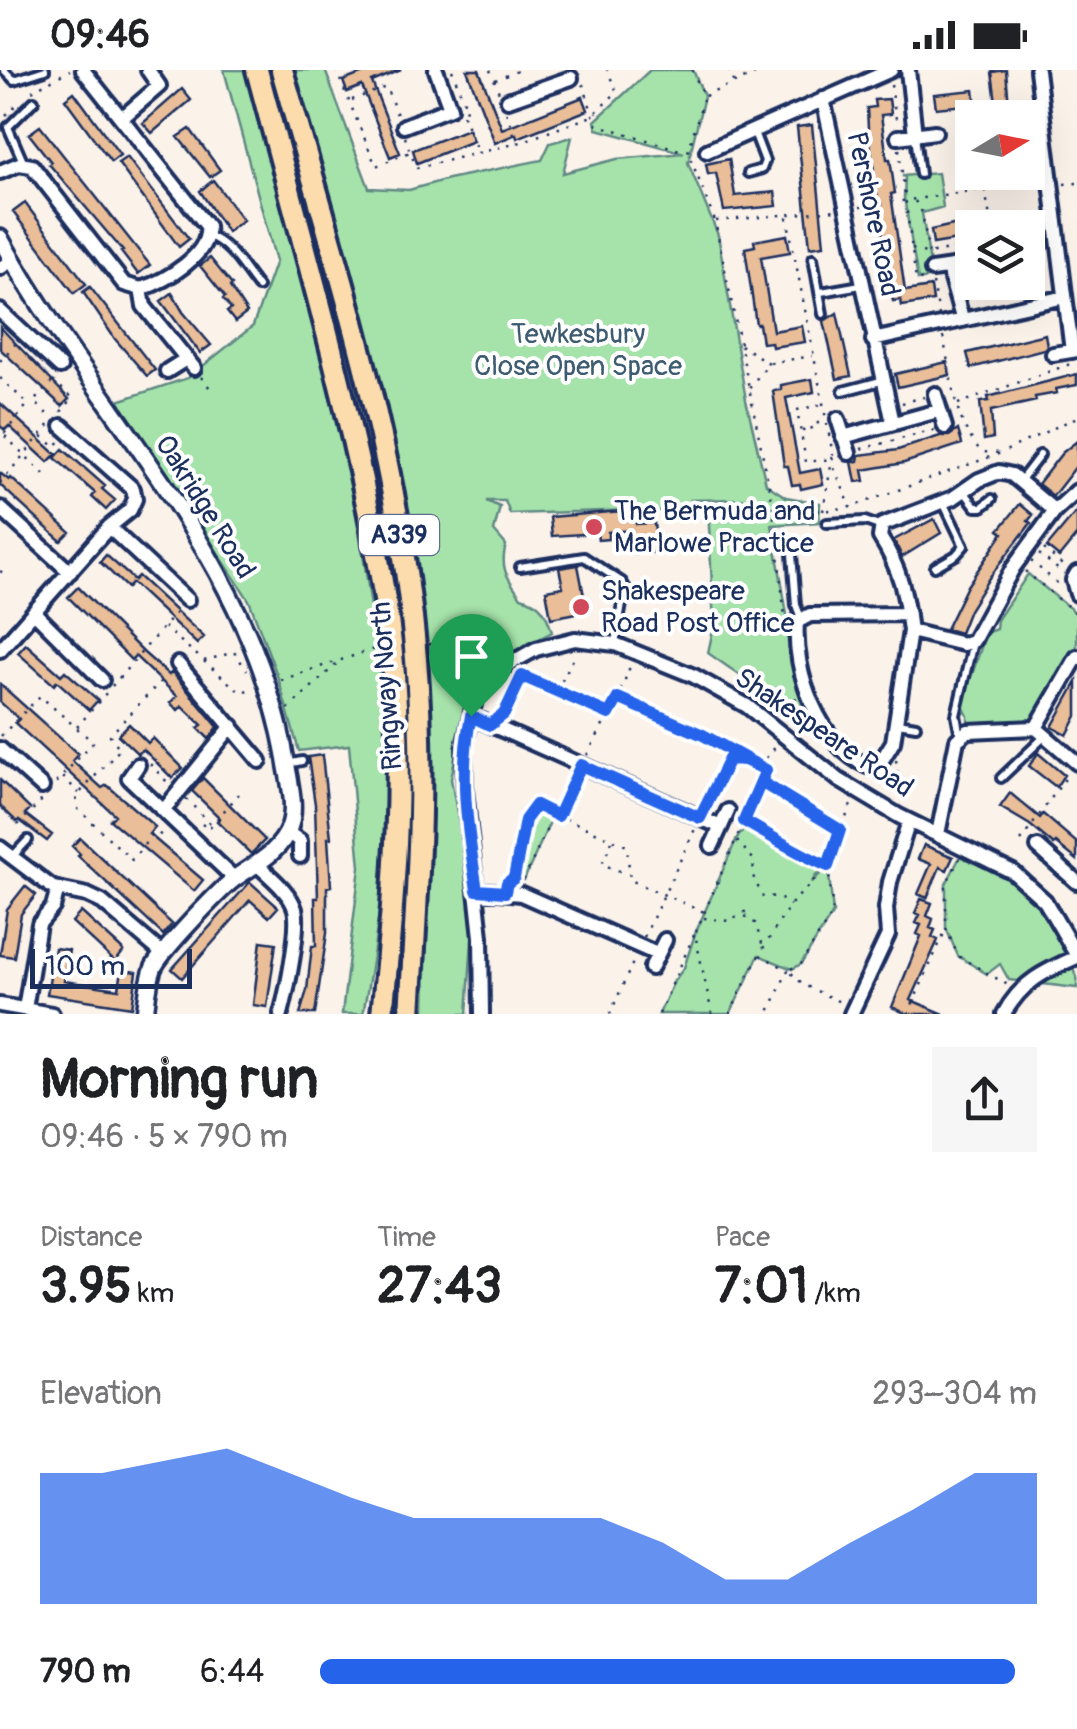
<!DOCTYPE html>
<html lang="en">
<head>
<meta charset="utf-8">
<style>
	:root { --surface:#fff; --page:#f6f6f6; --text:#202124; --muted:#757577; --accent:#2563eb }
	body { margin:0; font-family:Pangolin,sans-serif; background:var(--page); color:var(--text); height:100vh; display:flex; flex-direction:column; font-size:38px; white-space:nowrap }
	* { box-sizing:border-box; margin:0 }
	p { font-size:32px; color:var(--muted) }
	.icon { flex:none; width:55px; height:55px; fill:none; stroke:currentColor; stroke-width:2; stroke-linecap:round; stroke-linejoin:round }
	.map { position:relative; height:944px; overflow:hidden }
	.panel { display:flex; flex-direction:column; background:var(--surface); flex:1 }
	.panel>* { flex:none }
	.needle { width:65px; rotate:80deg }
	.fabs { position:absolute; left:955px; top:30px; display:grid; gap:20px }
	.fabs a { display:grid; place-items:center; width:90px; height:90px; border-radius:0px; background:var(--surface); box-shadow:0 10px 40px #0002; font-size:50px }
	.scale { position:absolute; left:30px; bottom:25px; width:162px; box-sizing:border-box; padding-left:10px; border:5px solid #1b2f5e; border-top:0; font-size:28px; line-height:35px; white-space:nowrap; color:#1b2f5e; -webkit-text-stroke:8px #fff; paint-order:stroke }
	.pin { position:absolute; display:grid; place-items:center; width:85px; height:85px; color:#fff; margin:-102px -42px; border-radius:50% 50% 50% 0; rotate:-45deg; box-shadow:0 0 10px #0007 }
	.pin .icon { rotate:45deg }
	.round { display:grid; place-items:center; flex:none; width:105px; height:105px; border-radius:0px; background:var(--page) }
	.headline { display:flex; align-items:center; justify-content:space-between; height:170px; padding:0 40px }
	h1 { font-size:55px; font-weight:700; line-height:75px }
	.stats { display:grid; grid-template-columns:repeat(3,1fr); gap:15px; height:170px; padding:10px 40px }
	.stats div { display:grid; align-content:center }
	.stats b { font-size:50px; font-weight:700 }
	.stats small { font-size:28px; font-weight:400 }
	.stats p { font-size:28px }
	.chart { height:280px; padding:20px 40px }
	.chart p { display:flex; justify-content:space-between }
	.chart svg { width:100%; height:180px; margin-top:10px; fill:var(--accent); opacity:.7 }
	ul { padding:0 40px; list-style:none; font-size:32px }
	li { display:grid; grid-template-columns:160px 120px 1fr; align-items:center; height:75px }
	li i { height:25px; border-radius:12px; background:var(--accent) }
	.status { display:flex; justify-content:space-between; align-items:center; height:70px; padding:0 50px; background:var(--surface); direction:ltr }
	.status svg { height:28px; fill:currentColor }
	.map>svg:first-child { display:block }
	.green { fill:#a6e3aa; stroke:#608984; stroke-width:2.5 }
	.building { fill:#e9be98; stroke:#1b2f5e; stroke-width:2.5 }
	.lines { fill:none; stroke-linecap:round; stroke-linejoin:round }
	.service-casing { stroke:#1b2f5e; stroke-width:14 }
	.minor-casing { stroke:#1b2f5e; stroke-width:20 }
	.tertiary-casing { stroke:#1b2f5e; stroke-width:22 }
	.trunk-casing { stroke:#1b2f5e; stroke-width:28 }
	.path { stroke:#1b2f5e; stroke-width:2.5; stroke-dasharray:2.5 8; stroke-linecap:butt }
	.service { stroke:#fff; stroke-width:6 }
	.minor { stroke:#fff; stroke-width:12 }
	.tertiary { stroke:#fff; stroke-width:15 }
	.trunk { stroke:#fcdcac; stroke-width:20 }
	.route-casing { stroke:#fff; stroke-width:20 }
	.route { stroke:#2563eb; stroke-width:12 }
	.poi-dot { fill:#d1495b; stroke:#fff; stroke-width:4 }
	.labels { text-anchor:middle; dominant-baseline:central; stroke-width:8; stroke-linejoin:round; paint-order:stroke }
	.shield { fill:#fff; stroke:#5f6d8e; stroke-width:2.5 }
	.shield-label { font-size:25px; font-weight:bold; fill:#1b2f5e }
	.street-label { font-size:28px; fill:#1b2f5e; stroke:#fff }
	.park-label { font-size:28px; fill:#3e5c71; stroke:#fff }
	.poi-label { font-size:28px; fill:#1b2f5e; stroke:#fff; text-anchor:start }
</style>
</head>
<body>
<div class="status"><b>09:46</b><svg viewBox="0 0 49 12"><path d="M0 12V9h3v3zM5 12V6h3v6zM10 12V3h3v9zM15 12V0h3v12zM26 1h20v11H26zM47 4h2v5h-2z"/></svg></div>
<div class="map">
<svg width="1077" height="944" viewBox="0 0 1077 944">
	<rect width="100%" height="100%" fill="#fbf2ea"/>
	<filter id="ink" filterUnits="userSpaceOnUse"><feTurbulence type="fractalNoise" baseFrequency=".01" numOctaves="2"/><feDisplacementMap in="SourceGraphic" scale="20" xChannelSelector="R" yChannelSelector="G"/><feConvolveMatrix kernelMatrix="1 2 1 2 8 2 1 2 1" color-interpolation-filters="sRGB"/></filter>
	<g filter="url(#ink)">
		<path class="green" d="M224,0H244C296,187 352,374 375,568C383,632 390,699 386,764C383,824 374,885 363,944H342L360,797L349,675L299,681L278,608L249,530L118,331L188,308L253,256L276,191Z
			M287,0H325L369,118L409,120L448,109L542,90L550,73L572,67L563,103L617,89L684,83L597,59L595,51L650,0H693L704,26L688,93L718,165L746,330L766,414L786,427L820,433L819,452L772,455L803,640L798,646L708,583L714,555L708,436H744V429L691,430L696,443L635,440L510,444L505,431H486L500,437L494,461L506,475C499,499 508,508 521,527C541,532 546,542 552,562L490,595L481,585L468,579L492,607L467,626L451,709L474,839L467,944H425L430,709L429,574L421,571Z
			M938,103L943,137L922,143L932,207L918,210L904,127L905,107L902,106Z
			M1028,504L1077,544V585L1036,658L968,661V646L962,634L986,563L996,559L997,550Z
			M535,735L554,743L524,810L514,808L524,757Z
			M745,757L820,800L811,813L828,796L833,843L801,894L792,899L759,885L730,944H659L674,911L684,898L695,864L736,770Z
			M964,779C1034,809 1043,844 1077,907V918L1009,910L1000,894L987,904L958,886L946,858V814Z"/>
		<path class="building" d="M371,0H401L372,12L400,83L390,87L362,16L347,22L343,11Z
			M467,0H479L502,59L583,27L588,40L517,68L516,64L495,73Z
			M1006,0L1010,48H998L992,2Z
			M182,19L191,30L152,63L143,53Z
			M974,20L976,34L936,38L934,24Z
			M74,22L120,85L111,92L65,29Z
			M889,29L891,44L881,45L887,89H890L895,123L891,124L905,221L931,217L933,231L902,236L901,230L893,231L889,211L868,58L867,38L875,37L874,30Z
			M812,55L824,175L810,177L797,57Z
			M40,56L150,195L138,204L121,182L123,181L49,94L51,92L29,64Z
			M190,59L220,100L210,107L178,67Z
			M468,59L473,71L417,93L413,80Z
			M127,87L189,169L179,177L118,93Z
			M729,89L735,126L775,122L777,136L724,141L716,103L708,104L706,94Z
			M213,110L243,150L227,162L200,121Z
			M25,133L86,214L74,223L13,142Z
			M984,148L986,158H972L970,168L933,174L931,160Z
			M787,165L790,182L761,187L773,261L802,256L805,272L772,277L771,272L762,273L759,254H756L745,178L755,176L754,171Z
			M210,188L232,215L230,217L247,243L235,252L227,242L231,239L223,229L225,227L200,196Z
			M90,217L155,300L147,306L115,269L83,222Z
			M172,223L183,242L211,275L200,283L161,231Z
			M837,243L851,306L837,309L824,251Z
			M0,257L69,329L62,336L0,279Z
			M1045,264L1047,276L1044,279L971,298L967,283Z
			M947,292L950,305L898,317L895,304Z
			M1077,304V315L1056,319L1057,323L1035,327L1036,331L991,341L993,368L984,370L980,332L989,331L988,327Z
			M812,309L814,322L786,328L800,403L820,399L823,414L801,419L800,414L792,415L788,396H784L773,321L781,320V315Z
			M0,333L56,384L48,392L9,356L5,360L0,356Z
			M958,360L962,374L904,393L863,400L865,411L856,412L852,392L858,391L859,385L898,380L940,366H949Z
			M1077,371V395L1053,426L1038,414L1062,383Z
			M63,379L105,416L102,419L115,430L106,440L92,427L95,423L55,388Z
			M0,403L9,410L11,408L70,462L61,471L0,415Z
			M1020,434L1033,445L1028,451L1031,453L989,508L969,540L960,563L946,559L967,516L1003,463L999,460Z
			M635,440L636,454L654,453L657,482L635,484L632,460L608,462V469L598,470L597,463L552,466L550,447Z
			M1077,441V465L1059,487L1047,477Z
			M934,449L941,463L902,487L894,470Z
			M106,485L134,510L138,506L204,567L197,574L132,513L127,518L100,492Z
			M578,495L587,541L551,548L546,520L563,517L559,498Z
			M78,517L144,583L169,605L172,602L218,657L209,669L198,658L202,655L182,636L178,640L170,633L177,626L135,586L131,590L68,527Z
			M26,574L61,605L65,601L98,630L89,640L57,611L54,615L18,583Z
			M1077,612V646L1067,665L1052,657Z
			M0,614L78,684L72,691L102,718L107,715L155,757L149,764L203,810L194,821L110,750L115,745L15,653L19,649L0,632Z
			M129,654L148,673L153,668L183,698L172,708L143,679L138,684L118,665Z
			M1038,683L1064,705L1056,717L1029,696Z
			M322,685L331,768H328L331,816L327,817V863L315,944H300L307,920L312,876H316L315,828H318L315,734L308,687Z
			M203,708L265,770L251,784L217,751L220,748L192,721Z
			M0,710L30,739L25,744L52,765L47,771L19,750L17,752L0,736Z
			M1010,723L1040,748L1043,744L1077,773V790L1056,773L1054,775L1030,755L1000,737Z
			M80,768L172,854L163,865L78,786L80,784L72,776Z
			M924,775L953,787L947,800L940,797L927,828L918,824L931,794L918,789Z
			M250,812L278,837L269,847L250,830L182,908L172,899Z
			M25,816L36,825L21,844L14,887L0,885L7,839Z
			M921,829L932,833L927,846L933,849L930,858L935,860L932,867L938,870L911,930L944,944H907L892,937L921,866L917,864L921,855L916,853L920,845L915,843Z
			M81,842L124,881L115,892L72,852Z
			M261,871L276,873L267,937L253,935Z
			M55,878L69,880L64,911L119,919L122,900L137,902L132,937L47,924Z"/>
		<g class="lines">
			<defs>
				<path id="service" d="M4,0L14,10L45,0
					M915,66L920,104
					M24,94L8,57L34,31
					M748,103L762,99L765,91L754,62
					M208,166C230,173 244,200 258,217
					M813,188L823,244
					M821,222L861,215
					M843,321L881,311
					M1020,411L1040,385
					M964,421L976,437H982L992,429
					M827,453L865,451L879,456
					M792,484L796,535L801,548
					M520,497L584,487L622,512L625,517L615,573
					M935,497L956,485L964,476L943,432
					M898,653L916,656
					M960,666L956,645L973,572
					M287,694L302,691
					M1001,708L1044,667
					M12,787L28,770"/>
				<path id="minor" d="M83,0L207,156C211,185 165,211 141,219
					M908,0L915,65
					M1037,0L1072,281
					M823,29L893,353
					M508,30L571,8
					M122,48L159,16L148,0
					M404,56L450,38L436,0
					M898,67L935,62
					M707,81L891,0
					M0,102L19,94L32,96L124,214L141,219
					M0,198L13,190
					M948,198L962,248
					M932,200L966,195
					M141,219L144,236L194,298
					M0,241L60,297
					M873,270L1065,227
					M1053,284L1077,280
					M167,301L186,289
					M935,324L945,357
					M838,349L849,383
					M843,367L938,341
					M0,438L70,502
					M109,457L187,530
					M1077,503L1073,510L1077,524
					M34,542L102,610
					M908,544L810,545L797,552C793,602 819,674 867,696L882,690L893,672L910,561C905,523 901,500 880,467L882,455L953,428L979,410L999,402L1012,405L1055,441
					M910,561L963,574L973,571L1013,498L1055,441L1077,421
					M0,580L109,457L130,440L135,429L133,419L62,356
					M178,594L260,691
					M471,646L721,757
					M1036,658L1077,587
					M0,679L42,717
					M138,695L129,708L235,809
					M164,740L232,656
					M287,762L300,771V786
					M938,764L957,670L968,661L1036,658L1077,693
					M712,776L728,741
					M1038,777L1077,812
					M0,778L53,818L87,825L102,832L163,884
					M258,795C270,807 290,822 295,839C300,858 287,922 281,944
					M477,820L521,824L657,884
					M651,898L665,870
					M0,935L52,944
					M25,939L39,854L53,837L58,819
					M482,944L481,867L465,720L464,677L471,646L476,626L500,599L536,579L575,569L615,574L694,606L747,636L839,710L899,746L1013,802L1045,831L1077,886
					M851,944L888,865L886,838L890,812L909,751
					M1004,944C1021,912 1045,901 1077,887"/>
				<path id="tertiary" d="M0,168C96,342 251,486 286,691C289,712 297,737 289,758C280,783 253,795 234,809C219,821 159,883 153,899C148,913 147,929 145,944"/>
				<path id="trunk" d="M257,0C293,136 332,272 362,410C373,464 385,519 391,574C405,697 395,822 382,944
					M282,0C336,193 400,388 416,589C426,708 417,825 410,944"/>
			</defs>
			<use href="#service" class="service-casing"/>
			<use href="#minor" class="minor-casing"/>
			<use href="#tertiary" class="tertiary-casing"/>
			<use href="#trunk" class="trunk-casing"/>
			<path class="path" d="M336,0L376,96L410,82L417,98L518,73L592,46L617,22L607,0
				M452,0L467,39L461,41L478,83
				M490,0L500,25
				M692,0L704,26L688,82L715,151L722,185L772,431L785,547
				M729,0L734,12
				M495,10L520,0
				M583,14L596,54L686,82
				M891,15L897,56
				M32,21L70,0
				M705,26L763,0
				M352,30L386,17L397,45
				M506,42L517,72
				M6,45L18,33
				M405,67L410,82
				M899,79L916,211L926,208
				M1064,114L1077,113
				M985,120L992,158
				M915,131L922,142L930,191
				M860,137L985,119L1041,115
				M787,147L833,385
				M716,151L837,140
				M912,179L929,184L972,175
				M933,213L939,245
				M943,267C952,306 953,353 982,382L1000,383
				M740,275L769,293L748,319
				M0,291L17,272
				M770,293L812,286
				M201,307L210,318
				M0,308L28,334L0,369
				M53,311L73,328L60,343
				M52,312L34,331L52,349
				M902,333L924,327
				M958,334L1073,293
				M820,335L797,340L806,392L832,389
				M802,361L812,360L811,355L822,352
				M5,366L44,404
				M42,366L55,377L61,370
				M861,379L935,360
				M834,398L851,437
				M0,413L51,353
				M660,439L770,437L823,441L851,437L1001,383L1077,347
				M823,441L833,385
				M1044,479L1068,500
				M1039,484L1064,504
				M1031,491L1063,518
				M0,501L3,503
				M1025,501L1077,544
				M164,557L240,622L253,619
				M429,574L472,578L489,594
				M204,591L234,582L247,600
				M281,610L374,579
				M161,611L110,665L120,679L77,726L76,737L132,790L152,765L158,767L165,758
				M112,616L179,539
				M557,620L576,583
				M619,629L703,665L764,699
				M288,639L342,589
				M499,647L522,606L608,644
				M789,648L797,638L795,624
				M77,657L107,622
				M1,666L40,626L93,672L55,714
				M587,685L618,628L631,594
				M896,690L900,721
				M150,694L169,714
				M63,707L79,723
				M762,712L840,760
				M186,729L212,755
				M708,737L729,689L745,690
				M559,744L576,706
				M745,752C774,767 799,784 828,796L833,843L801,894L788,900L804,915L840,932
				M202,754L208,759L239,724
				M18,755L44,728
				M612,771L602,794L627,804
				M737,771L754,790L753,806L763,828L776,826L790,835
				M1021,771L1069,703
				M960,788L946,814V858L958,886L1008,915
				M509,810L514,808C521,782 520,757 535,735L627,776L630,810L704,842
				M524,810L554,743
				M745,846L755,853L763,876
				M704,848L729,851L750,839
				M644,867L696,757
				M760,885L788,900L768,944
				M610,944L635,888
				M659,944L694,865
				M712,944L695,864L766,700L765,689L778,674
				M730,944L759,885L790,835L828,796L853,729
				M908,944L946,859"/>
			<use href="#service" class="service"/>
			<use href="#minor" class="minor"/>
			<use href="#tertiary" class="tertiary"/>
			<use href="#trunk" class="trunk"/>
		</g>
	</g>
	<g class="lines" filter="url(#ink)">
		<defs>
			<path id="route" d="M471,646C458,704 468,762 477,820L505,822L507,813L514,808L525,750L536,735L558,746L581,695L700,748L729,689L745,690L766,700L761,712L840,760L828,796C798,784 773,767 744,751L766,700L703,665L618,628L609,644L522,606L504,644L490,655L471,646"/>
		</defs>
		<use href="#route" class="route-casing"/>
		<use href="#route" class="route"/>
	</g>
	<g class="poi-dot">
		<circle cx="594" cy="457" r="10"/>
		<circle cx="581" cy="537" r="10"/>
	</g>
	<g class="labels">
		<rect class="shield" x="359" y="445" width="80" height="40" rx="8"/>
		<g class="shield-label">
			<text x="399" y="465">A339</text>
		</g>
		<g class="street-label">
			<text transform="translate(873 144) rotate(78)">Pershore Road</text>
			<text transform="translate(205 437) rotate(58)">Oakridge Road</text>
			<text transform="translate(387 616) rotate(-94)">Ringway North</text>
			<text transform="translate(824 663) rotate(34)">Shakespeare Road</text>
		</g>
		<g class="park-label">
			<text x="578" y="264">Tewkesbury<tspan x="578" dy="32">Close Open Space</tspan></text>
		</g>
		<g class="poi-label">
			<text x="614" y="441">The Bermuda and<tspan x="614" dy="32">Marlowe Practice</tspan></text>
			<text x="601" y="521">Shakespeare<tspan x="601" dy="32">Road Post Office</tspan></text>
		</g>
	</g>
</svg>
<div class="fabs">
<a><svg class="needle" viewBox="-14 -14 28 28"><path d="M0-13l5 13h-10z" fill="#e53935"/><path d="M0 13l5-13h-10z" fill="#757577"/></svg></a>
<a><svg class="icon" aria-label="layers" viewBox="0 0 24 24"><path d="M12 4l9 5-9 5-9-5zM3 14l9 5 9-5"/></svg></a>
</div>
<div class="scale">100 m</div>
<div class="pin" style="left:471px;top:646px;background:#1e9e55"><svg class="icon" aria-label="arrive" viewBox="0 0 24 24"><path d="M6 21V4h12l-3 4 3 4H6"/></svg></div>
</div>
<section class="panel">
<div class="headline"><div><h1>Morning run</h1><p>09:46 · 5 × 790 m</p></div><a class="round"><svg class="icon" aria-label="share" viewBox="0 0 24 24"><path d="M12 15V3M7 8l5-5 5 5M5 13v7h14v-7"/></svg></a></div>
<div class="stats">
<div><p>Distance</p><b>3.95<small> km</small></b></div>
<div><p>Time</p><b>27:43</b></div>
<div><p>Pace</p><b>7:01<small> /km</small></b></div>
</div>
<div class="chart"><p><span>Elevation</span>293–304 m</p>
<svg viewBox="0 0 160 44" preserveAspectRatio="none"><path d="M0 44V12L10 12L20 9L30 6L40 12L50 18L60 23L70 23L80 23L90 23L100 29L110 38L120 38L130 29L140 21L150 12L160 12V44z"/></svg>
</div>
<ul>
<li><b>790 m</b>6:44<i style="width:97%"></i></li>
</ul>
</section>
</body>
</html>
